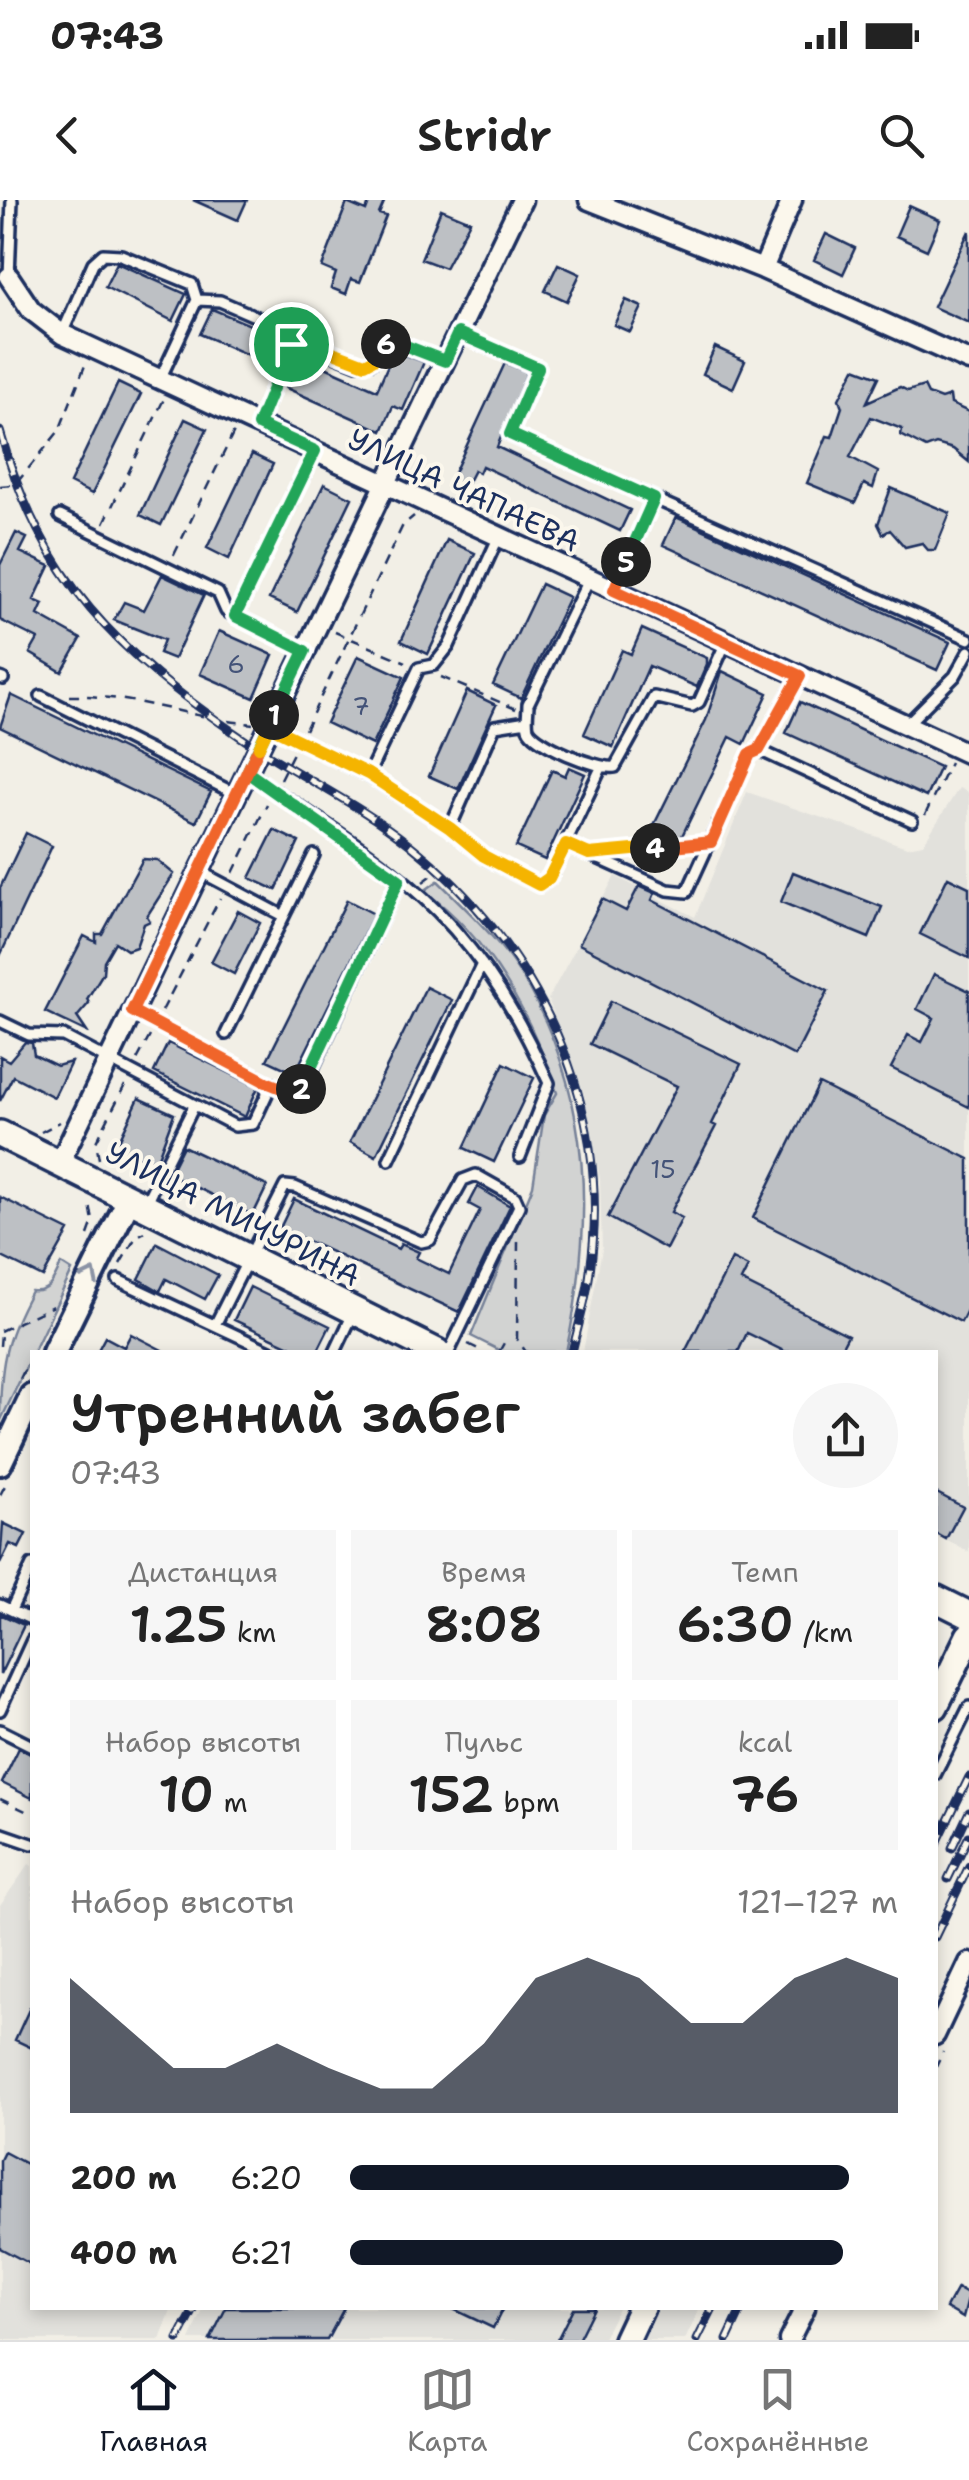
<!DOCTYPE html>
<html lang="ru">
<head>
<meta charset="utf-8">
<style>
	:root { --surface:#fff; --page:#f6f6f6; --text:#222; --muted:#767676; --line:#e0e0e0; --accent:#111827 }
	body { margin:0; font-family:"Shantell Sans",sans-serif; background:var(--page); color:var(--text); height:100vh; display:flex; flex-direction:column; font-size:38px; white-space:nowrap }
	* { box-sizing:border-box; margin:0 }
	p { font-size:32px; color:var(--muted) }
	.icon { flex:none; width:55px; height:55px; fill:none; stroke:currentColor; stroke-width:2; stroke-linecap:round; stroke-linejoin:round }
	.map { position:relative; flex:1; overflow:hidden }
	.details { position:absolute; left:30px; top:1150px; width:908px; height:960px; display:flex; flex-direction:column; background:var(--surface); border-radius:0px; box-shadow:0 5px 15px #0003 }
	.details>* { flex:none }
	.pin { position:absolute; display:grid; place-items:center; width:85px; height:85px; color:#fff; margin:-42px; border:5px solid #fff; border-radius:50%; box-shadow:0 2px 10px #0007 }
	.km { position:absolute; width:50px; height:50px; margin:-25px; border-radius:50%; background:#222; color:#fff; font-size:28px; line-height:50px; text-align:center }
	.round { display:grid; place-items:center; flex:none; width:105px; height:105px; border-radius:52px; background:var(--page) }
	.headline { display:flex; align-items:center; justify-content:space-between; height:170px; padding:0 40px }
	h1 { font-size:55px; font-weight:600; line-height:75px }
	.stats { display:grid; grid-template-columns:repeat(3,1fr); gap:15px; height:170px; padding:10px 40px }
	.stats div { display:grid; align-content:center; border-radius:0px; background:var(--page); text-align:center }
	.stats b { font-size:50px; font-weight:600 }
	.stats small { font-size:28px; font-weight:400 }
	.stats p { font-size:28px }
	.chart { height:280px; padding:20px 40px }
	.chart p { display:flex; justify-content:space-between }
	.chart svg { width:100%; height:180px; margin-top:10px; fill:var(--accent); opacity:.7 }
	ul { padding:0 40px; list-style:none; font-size:32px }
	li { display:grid; grid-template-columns:160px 120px 1fr; align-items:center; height:75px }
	li i { height:25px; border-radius:12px; background:var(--accent) }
	.status { display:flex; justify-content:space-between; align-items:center; height:70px; padding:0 50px; background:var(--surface); direction:ltr }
	.status svg { height:28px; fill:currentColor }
	header { display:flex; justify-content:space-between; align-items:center; height:130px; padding:0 40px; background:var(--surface); font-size:45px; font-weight:600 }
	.tab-bar { display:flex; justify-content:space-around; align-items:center; height:140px; border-top:2px solid var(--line); background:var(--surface); font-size:28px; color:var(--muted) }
	.tab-bar a { display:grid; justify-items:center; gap:5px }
	.tab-bar .active { color:var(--accent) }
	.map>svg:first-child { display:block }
	.built { fill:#e2e1dc }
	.green { fill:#d2d3d2; stroke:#768198; stroke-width:2.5 }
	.building { fill:#bdc0c4; stroke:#1b2f5e; stroke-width:2.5 }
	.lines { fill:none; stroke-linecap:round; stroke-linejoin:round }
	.service-casing { stroke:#1b2f5e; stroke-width:16 }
	.minor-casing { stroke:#1b2f5e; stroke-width:25 }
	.tertiary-casing { stroke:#1b2f5e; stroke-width:30 }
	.secondary-casing { stroke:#1b2f5e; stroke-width:32 }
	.path { stroke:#1b2f5e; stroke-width:2.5; stroke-dasharray:10 8; stroke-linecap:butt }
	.service { stroke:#fbf7ec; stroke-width:9 }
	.minor { stroke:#fbf7ec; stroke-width:18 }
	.tertiary { stroke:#fbf7ec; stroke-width:22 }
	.secondary { stroke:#fbf7ec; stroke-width:25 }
	.rail-casing { stroke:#1b2f5e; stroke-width:9 }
	.rail { stroke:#fbf7ec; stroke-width:5; stroke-dasharray:15; stroke-linecap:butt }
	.oneway { stroke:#8b93a5 }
	.split-1-casing { stroke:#fff; stroke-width:20 }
	.split-2-casing { stroke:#fff; stroke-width:20 }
	.split-3-casing { stroke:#fff; stroke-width:20 }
	.split-4-casing { stroke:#fff; stroke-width:20 }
	.split-5-casing { stroke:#fff; stroke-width:20 }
	.split-6-casing { stroke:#fff; stroke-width:20 }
	.split-7-casing { stroke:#fff; stroke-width:20 }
	.split-1 { stroke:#22a559; stroke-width:12 }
	.split-2 { stroke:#22a559; stroke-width:12 }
	.split-3 { stroke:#f0652b; stroke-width:12 }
	.split-4 { stroke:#f5b400; stroke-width:12 }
	.split-5 { stroke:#f0652b; stroke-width:12 }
	.split-6 { stroke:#22a559; stroke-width:12 }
	.split-7 { stroke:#f5b400; stroke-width:12 }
	.labels { text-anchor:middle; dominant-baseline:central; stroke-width:8; stroke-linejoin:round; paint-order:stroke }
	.number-label { font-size:25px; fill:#445378 }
	.street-label { font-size:30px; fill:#1b2f5e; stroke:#fbf7ec }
</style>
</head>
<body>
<div class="status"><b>07:43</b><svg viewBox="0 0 49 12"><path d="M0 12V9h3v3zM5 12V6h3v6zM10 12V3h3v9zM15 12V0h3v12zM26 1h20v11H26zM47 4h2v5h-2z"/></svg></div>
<header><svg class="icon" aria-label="back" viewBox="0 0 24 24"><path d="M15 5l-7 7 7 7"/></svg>Stridr<svg class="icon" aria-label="search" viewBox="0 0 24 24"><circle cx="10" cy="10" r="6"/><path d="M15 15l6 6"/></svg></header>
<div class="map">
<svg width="969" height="2140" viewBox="0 0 969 2140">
	<rect width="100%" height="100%" fill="#f2efe6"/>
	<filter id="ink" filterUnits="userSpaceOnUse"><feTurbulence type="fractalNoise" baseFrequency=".01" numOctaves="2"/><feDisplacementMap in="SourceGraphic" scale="20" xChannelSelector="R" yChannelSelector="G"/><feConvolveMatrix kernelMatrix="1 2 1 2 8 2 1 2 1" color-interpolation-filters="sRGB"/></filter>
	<g filter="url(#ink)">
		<path class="built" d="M959,588L969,593V1352L935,1335V1152H583L602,1049L600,979L584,895L548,799L615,676L695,717L747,592L907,647L923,644Z
			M29,1664L32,1666V2108H172L160,2140H0V1705Z
			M204,2108H618L602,2140H190Z
			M658,2108H700L685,2140H642Z"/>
		<path class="green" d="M438,681C468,711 502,742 524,780C593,898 594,1023 566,1152H503L471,1136L533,986L544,915L557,893C532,818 490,738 424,691Z
			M61,1064L72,1071L0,1222C0,1167 4,1140 31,1091C50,1094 54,1079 61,1064Z"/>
		<path class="building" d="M193,0H247L238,20Z
			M370,0H385L379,14L386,16L360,82L351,79L346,94L331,88L336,73L322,67L347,3L366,11Z
			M909,6L940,20L927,50L896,36Z
			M441,9L470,21L445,68L421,59Z
			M969,31V123L933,107Z
			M826,34L855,48L843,74L814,60Z
			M117,63L186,94L173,121L105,87Z
			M558,64L580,74L567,101L545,91Z
			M626,100L642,107L630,132L614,125Z
			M212,109L279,137L281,147L273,166L200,134Z
			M715,147L745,161L733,188L703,174Z
			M394,151L424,162L403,210L393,206L382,231L284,187L296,154L377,190Z
			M505,163L527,172L497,247L630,310L620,331L482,266L479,273L474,270L461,295L447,288Z
			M855,168L879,177L867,202L900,187L908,191L924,186L928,194L941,199L950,196L951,204L969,212V262L953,249L936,244L926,248L901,235L902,229L871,217L850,257L878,272L873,288L864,284L855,303L807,283L827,236L832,237L842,207L839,199Z
			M118,183L141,194L92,294L70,283Z
			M185,219L207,229L161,325L140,315Z
			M252,254L273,264L229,359L207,348Z
			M324,284L352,298L297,412L269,399Z
			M891,288L950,313L935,350H928L922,343L905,347L890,330L883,334L878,324Z
			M676,317L950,442L937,470L663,345Z
			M16,333L27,338L20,352L50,366L34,400L43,404L38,415L81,439L62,472L30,453L38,439L0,420V365Z
			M447,340L475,353L428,454L401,441Z
			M162,375L204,395L174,459L159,453L164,440L114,420L124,402L144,410Z
			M541,384L569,397L521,498L493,485Z
			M642,429L707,458V464L697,487L649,466L613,547L584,534L622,450L631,454Z
			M219,431L273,455L254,498L200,474Z
			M358,456L404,477L372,545L326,523Z
			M722,471L768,493L744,544L730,537L680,640L653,627L706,520Z
			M467,491L496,505L458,589L429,576Z
			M11,495L211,592L196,622L0,527Z
			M800,502L940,567L926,597L786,533Z
			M569,567L585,574L545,660L516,647L552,570L565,576Z
			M274,630L299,642L276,690L250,678Z
			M26,633L52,646L0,756V688Z
			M143,659L157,660L174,674L147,716L150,721L144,724L136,747L127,750L115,742L104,761L103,773L87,799L89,803L77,817L87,832L45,812L84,736L96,742V734H102Z
			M793,672L882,707L869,738L781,702Z
			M948,677L969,687V758L920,734Z
			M639,686L655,693L652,700L828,791L795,856L579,744L602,699L626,711Z
			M347,700L374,714L295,873L267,860Z
			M238,711L260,723L234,774L211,762Z
			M934,774L969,791V907L891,868L908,835L922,842L934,818L917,809Z
			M426,787L452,800L376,956L350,942Z
			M611,801L741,864L712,924L716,926L671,1012L682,1018L666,1049L608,1017L677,886L590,844Z
			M25,842L32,843L34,855L57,866L71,862L54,897L13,876L0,901V856L9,861Z
			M168,843L258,887L245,917L154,872Z
			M504,863L534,878L494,962L464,948Z
			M819,884L969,959V1106L961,1122L753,1018Z
			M139,898L174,914L155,965L116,947Z
			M183,946L267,986L253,1015L169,974Z
			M478,987L510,1006L459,1112L280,1028L294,999L398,1049L401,1044L419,1052L416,1058L449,1074L480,1010L469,1004Z
			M0,997L69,1031L43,1077L0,1056Z
			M157,1043L218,1075L205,1099L166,1079L160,1091L139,1079Z
			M732,1059L748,1067L741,1081L848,1135L839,1152H786L747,1133L738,1152H685Z
			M250,1087L330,1126L317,1152H303L234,1120Z
			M131,1134L166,1152H97L105,1137L124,1147Z
			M935,1292L963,1307L946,1339L935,1333Z
			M3,1323L26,1334L19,1348L10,1344L0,1364Z
			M0,1414L24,1425L0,1475Z
			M19,1548L32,1555V1598L2,1583Z
			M32,1803V1848L15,1840Z
			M4,1952L32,1967V2065L0,2048V1960Z
			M957,2088L969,2095L963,2118L946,2108Z
			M226,2108H344L327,2140H210Z
			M451,2108H503L493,2128Z
			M573,2108H594L578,2140H557Z"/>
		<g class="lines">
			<defs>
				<path id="service" d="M9,77L12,0
					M62,134L93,63L103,54L121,55L192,84L197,100
					M459,134L538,168L509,234L969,439
					M160,179L197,100L220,101L285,129L291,144
					M258,225L291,144L299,141L357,164L372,162L390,141L445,161
					M60,316L218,393L226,411L305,451
					M589,379L528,504C528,511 526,521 528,528C534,544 599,570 615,567L654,497L692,506L699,502L726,442
					M614,390L654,299
					M235,416L315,251
					M0,478L3,479
					M41,496L236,594
					M906,525L955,476L969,451
					M270,526L368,575L450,628L484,657L539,685L549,678L601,568
					M759,550L912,621
					M247,572C310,615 384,657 438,712C487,762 520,819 549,883L520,957
					M368,575L419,468L434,465L449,446L499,336
					M450,628L495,526L527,521
					M566,644L668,690L687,692L750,554L759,550L799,476
					M199,671L284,716
					M0,821L29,835L63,836L235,926L253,924L267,894L266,882L132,811
					M226,834L314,655
					M266,882L297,892L305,886L399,681
					M389,960L482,764
					M146,1002L194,906
					M118,1080L272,1152
					M215,1125L285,986L295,987L421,1042L430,1040L463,980L476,975L515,997L519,1006L449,1152
					M335,1152L353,1114
					M0,1405L32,1420
					M11,1410L32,1365
					M0,1510L32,1440
					M0,1530L32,1546
					M935,1575L969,1507
					M0,1633L32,1644"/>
				<path id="minor" d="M589,0L763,69L969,161
					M763,69L792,0
					M9,77L31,110L62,134L969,554
					M60,962L522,0
					M935,1835L969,1763
					M789,2140L805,2108"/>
				<path id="tertiary" d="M54,1152L129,999
					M0,1263L32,1196"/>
				<path id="secondary" d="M0,934L437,1152
					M935,1398L969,1415
					M935,1506L969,1436
					M626,2140L641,2108"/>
			</defs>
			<use href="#service" class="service-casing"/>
			<use href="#minor" class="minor-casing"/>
			<use href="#tertiary" class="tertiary-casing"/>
			<use href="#secondary" class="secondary-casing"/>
			<path class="path" d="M0,286L15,285L59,231L86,163
				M104,323L164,199
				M174,355L234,232
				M335,432L406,462
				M441,477L516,509
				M69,496C133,494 188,518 253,524
				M305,530L403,325L414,316
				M280,579L294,551
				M925,615L950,563
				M618,651L695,644
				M233,673L267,604
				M423,682L438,671
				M162,811L220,698
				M137,860L150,836
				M41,932L60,922
				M99,959L96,942L125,885
				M88,1035L93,1021L90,1004
				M518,1041L517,1139L526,1152
				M120,1064L136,1037L145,1032
				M0,1131L53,1106
				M468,1144L484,1152
				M0,1146L1,1133
				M499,1152L504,1143
				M20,1179L32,1154
				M0,1295L8,1280
				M0,1599L32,1614
				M935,1869L943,1852"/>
			<use href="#service" class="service"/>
			<use href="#minor" class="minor"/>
			<use href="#tertiary" class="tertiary"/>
			<use href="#secondary" class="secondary"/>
			<defs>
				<path id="rail" d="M0,231C42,381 117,452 242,538C296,575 358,603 409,644C538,746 614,906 590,1071C587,1098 578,1126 572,1152
					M935,1647L969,1577
					M952,1648L969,1612
					M948,1679L969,1636
					M935,1737L969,1666
					M178,2140L195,2108
					M697,2140L713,2108
					M727,2140L742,2108"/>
			</defs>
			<use href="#rail" class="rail-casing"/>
			<use href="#rail" class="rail"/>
		</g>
		<defs><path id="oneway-chevron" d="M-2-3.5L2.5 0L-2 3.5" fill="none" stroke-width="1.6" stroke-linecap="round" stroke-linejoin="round" transform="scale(2.5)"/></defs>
		<use class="oneway" href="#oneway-chevron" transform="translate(91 1076) rotate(-64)"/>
	</g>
	<g class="lines" filter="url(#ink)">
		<defs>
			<path id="split-1" d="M274,515L305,451L235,416L315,251L258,225L291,144"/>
			<path id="split-2" d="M274,515L247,572L399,680L301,889"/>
			<path id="split-3" d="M259,547L132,811L266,882L286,890L301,889"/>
			<path id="split-4" d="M259,547L269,526L368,574L450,628L484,656L539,685L549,678L566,644L589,654L655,648"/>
			<path id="split-5" d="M626,362L614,390L800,476L759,550L750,554L711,642L655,648"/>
			<path id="split-6" d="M386,144L396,142L445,161L458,133L538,168L510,234L654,299L626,362"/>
			<path id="split-7" d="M291,144L307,142L365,164L376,158L386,144"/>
		</defs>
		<use href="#split-1" class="split-1-casing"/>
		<use href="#split-2" class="split-2-casing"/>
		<use href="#split-3" class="split-3-casing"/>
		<use href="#split-4" class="split-4-casing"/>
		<use href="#split-5" class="split-5-casing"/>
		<use href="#split-6" class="split-6-casing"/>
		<use href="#split-7" class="split-7-casing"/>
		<use href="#split-1" class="split-1"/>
		<use href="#split-2" class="split-2"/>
		<use href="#split-3" class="split-3"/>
		<use href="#split-4" class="split-4"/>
		<use href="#split-5" class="split-5"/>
		<use href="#split-6" class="split-6"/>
		<use href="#split-7" class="split-7"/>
	</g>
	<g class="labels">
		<g class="number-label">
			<text x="236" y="464">6</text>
			<text x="361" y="506">7</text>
			<text x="663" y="969">15</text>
		</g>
		<g class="street-label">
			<text transform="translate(464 290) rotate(25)">УЛИЦА ЧАПАЕВА</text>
			<text transform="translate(233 1014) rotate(27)">УЛИЦА МИЧУРИНА</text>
		</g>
	</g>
</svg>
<div class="pin" style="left:291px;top:144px;background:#1e9e55"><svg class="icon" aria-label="arrive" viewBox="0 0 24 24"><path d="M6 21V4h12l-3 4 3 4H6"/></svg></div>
<b class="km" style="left:274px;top:515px">1</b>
<b class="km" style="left:301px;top:889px">2</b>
<b class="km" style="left:655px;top:648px">4</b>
<b class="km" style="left:626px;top:362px">5</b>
<b class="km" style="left:386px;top:144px">6</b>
<section class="details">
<div class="headline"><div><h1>Утренний забег</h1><p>07:43</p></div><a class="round"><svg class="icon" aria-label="share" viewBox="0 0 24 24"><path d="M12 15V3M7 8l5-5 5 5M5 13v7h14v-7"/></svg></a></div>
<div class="stats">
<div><p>Дистанция</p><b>1.25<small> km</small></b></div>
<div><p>Время</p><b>8:08</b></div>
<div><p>Темп</p><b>6:30<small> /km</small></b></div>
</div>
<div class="stats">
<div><p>Набор высоты</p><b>10<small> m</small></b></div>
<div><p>Пульс</p><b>152<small> bpm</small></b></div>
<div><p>kcal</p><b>76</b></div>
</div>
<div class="chart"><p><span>Набор высоты</span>121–127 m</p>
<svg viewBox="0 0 160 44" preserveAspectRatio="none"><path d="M0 44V11L10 22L20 33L30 33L40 27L50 33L60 38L70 38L80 27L90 11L100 6L110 11L120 22L130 22L140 11L150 6L160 11V44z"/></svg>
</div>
<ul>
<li><b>200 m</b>6:20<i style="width:91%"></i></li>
<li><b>400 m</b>6:21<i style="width:90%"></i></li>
</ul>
</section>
</div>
<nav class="tab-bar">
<a class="active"><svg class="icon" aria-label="home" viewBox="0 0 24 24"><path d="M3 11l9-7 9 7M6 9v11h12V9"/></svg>Главная</a>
<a><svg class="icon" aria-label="map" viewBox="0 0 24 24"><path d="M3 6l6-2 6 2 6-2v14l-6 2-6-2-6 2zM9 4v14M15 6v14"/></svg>Карта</a>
<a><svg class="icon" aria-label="saved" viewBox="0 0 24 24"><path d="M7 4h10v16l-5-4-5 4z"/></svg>Сохранённые</a>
</nav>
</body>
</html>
